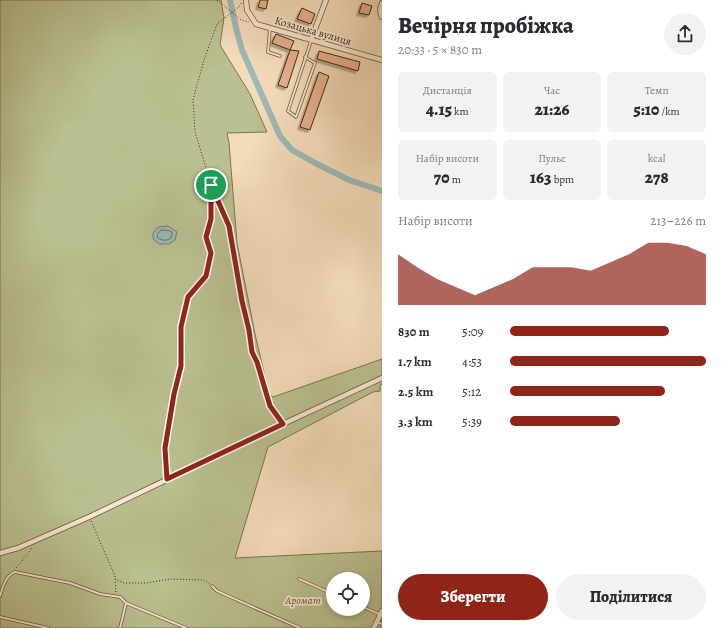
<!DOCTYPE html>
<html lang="uk">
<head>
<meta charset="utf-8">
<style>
	:root { --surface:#fff; --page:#f2f2f3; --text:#2b2b33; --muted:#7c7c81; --accent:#8f2418 }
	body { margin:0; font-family:Alegreya,serif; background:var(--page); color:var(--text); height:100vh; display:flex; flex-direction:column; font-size:15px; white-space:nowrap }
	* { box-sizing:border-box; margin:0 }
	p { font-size:13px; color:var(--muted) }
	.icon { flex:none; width:22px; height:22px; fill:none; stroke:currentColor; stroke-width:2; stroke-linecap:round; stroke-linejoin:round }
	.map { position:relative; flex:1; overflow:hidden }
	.sheet { display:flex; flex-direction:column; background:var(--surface); width:340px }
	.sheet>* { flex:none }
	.controls { position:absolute; left:326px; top:572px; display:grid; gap:8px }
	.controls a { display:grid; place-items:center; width:44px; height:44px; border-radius:50%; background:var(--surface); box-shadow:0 2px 6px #0003; font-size:20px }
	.pin { position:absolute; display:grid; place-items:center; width:34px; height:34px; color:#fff; margin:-17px; border:2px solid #fff; border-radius:50%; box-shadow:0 1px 4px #0007 }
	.round { display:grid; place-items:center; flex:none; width:42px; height:42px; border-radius:21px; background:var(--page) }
	.summary { display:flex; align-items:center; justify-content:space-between; height:68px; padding:0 16px }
	h1 { font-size:22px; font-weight:800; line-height:30px }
	.metrics { display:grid; grid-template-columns:repeat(3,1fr); gap:6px; height:68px; padding:4px 16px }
	.metrics div { display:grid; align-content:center; border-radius:6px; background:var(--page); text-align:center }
	.metrics b { font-size:17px; font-weight:800 }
	.metrics small { font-size:11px; font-weight:400 }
	.metrics p { font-size:11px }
	.chart { height:112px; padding:8px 16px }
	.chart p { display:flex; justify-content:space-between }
	.chart svg { width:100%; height:72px; margin-top:4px; fill:var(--accent); opacity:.7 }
	.cta { display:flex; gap:8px; margin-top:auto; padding:8px 16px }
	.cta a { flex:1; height:46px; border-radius:24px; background:var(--accent); color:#fff; font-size:16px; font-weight:800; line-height:46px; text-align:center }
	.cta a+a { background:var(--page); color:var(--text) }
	ul { padding:0 16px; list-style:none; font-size:13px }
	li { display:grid; grid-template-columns:64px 48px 1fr; align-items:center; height:30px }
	li i { height:10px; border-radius:5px; background:var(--accent) }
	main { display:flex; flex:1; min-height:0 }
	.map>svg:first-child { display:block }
	.green { fill:#bac091; stroke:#7c7550; fill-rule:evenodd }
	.water { fill:#9cbab5; stroke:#768072 }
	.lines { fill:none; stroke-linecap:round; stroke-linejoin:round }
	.shore { stroke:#6d7262; stroke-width:1 }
	.canal { stroke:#9cbab5; stroke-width:6 }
	.building { fill:#e8af8f; stroke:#3e2a0e; filter:url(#shadow) }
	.lane-casing { stroke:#6c5639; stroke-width:3.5 }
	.street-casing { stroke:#6c5639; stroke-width:6 }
	.path { stroke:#3e2a0e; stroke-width:1; stroke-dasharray:1 2; stroke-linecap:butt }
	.lane { stroke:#f8e8d3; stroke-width:2 }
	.street { stroke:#f8e8d3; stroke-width:4.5 }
	.route-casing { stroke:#fff; stroke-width:8 }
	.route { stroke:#8f2418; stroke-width:5 }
	.labels { text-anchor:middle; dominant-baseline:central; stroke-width:3.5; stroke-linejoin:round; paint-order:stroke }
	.street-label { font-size:11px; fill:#3e2a0e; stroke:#f8e8d3 }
	.park-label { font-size:11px; font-style:italic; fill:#5d502f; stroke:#f8e8d3 }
</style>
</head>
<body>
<main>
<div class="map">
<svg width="382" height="628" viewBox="0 0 382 628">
	<defs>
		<filter id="shadow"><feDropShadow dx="-2.5" dy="2.5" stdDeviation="0" flood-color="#0004"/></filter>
	</defs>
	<rect width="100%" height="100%" fill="#f4dcbb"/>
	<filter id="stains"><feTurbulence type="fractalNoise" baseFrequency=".005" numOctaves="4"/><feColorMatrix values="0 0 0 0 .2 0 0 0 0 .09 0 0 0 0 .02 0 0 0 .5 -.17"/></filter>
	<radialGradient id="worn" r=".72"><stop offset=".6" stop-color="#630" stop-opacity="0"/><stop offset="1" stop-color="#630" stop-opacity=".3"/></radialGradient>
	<path class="green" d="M0,0H221L224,18L220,45L250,94L267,132L227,133L229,143L237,243L255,334L269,394L273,397L382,359V384L380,385V391L373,392L268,447L235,558L382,551V628H0ZM333,579H363V609H333Z"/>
	<path class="water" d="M168,226L177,232L175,240L169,244H159L153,239V233L158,227Z"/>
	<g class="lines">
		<path class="shore" d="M162,230L171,231L172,234L171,238C167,241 161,241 157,237C157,234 159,231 162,230Z"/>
		<path class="canal" d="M230,0L236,28L242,50L280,136L292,150L317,164L349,180L382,191"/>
	</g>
	<path class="building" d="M260,0H268L266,9L258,7Z
		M362,3L372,6L369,15L359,13Z
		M302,8L315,14L311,24L297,19Z
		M276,34L294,41L290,50L272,43Z
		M290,50L299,51L287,88L278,85Z
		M319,51L360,62L358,71L317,59Z
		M319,72L329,76L310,130L300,127Z"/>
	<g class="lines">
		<defs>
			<path id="lane" d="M270,28L268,52L280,56
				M305,57L315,63L296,117L288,111L311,41
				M299,579L333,594
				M212,586L217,591L300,628
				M0,596C3,587 5,576 15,572L70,583L100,594L120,597L126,603L120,628
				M126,603L186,628
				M363,607L379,614
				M0,617L48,628
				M377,622L382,624"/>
			<path id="street" d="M246,0L247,10L256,24L382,60
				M382,3C380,8 379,12 382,17
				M311,40L326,0
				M0,553L18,548L89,517L283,424L382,378
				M374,628L382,611"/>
		</defs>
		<use href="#lane" class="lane-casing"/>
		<use href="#street" class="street-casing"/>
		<path class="path" d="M217,0L241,20L249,22
			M241,3L240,6L217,24L204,60L193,100L195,132L214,194L229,226L242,301L249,330L252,352L257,362L270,406L279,420
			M167,474L165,448L174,394L181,366V327L188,297L206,276L211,253L206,237L211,219V188
			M91,521L115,576L116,593
			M16,568L30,551L32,547
			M115,579L124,583H146L171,579L204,580L209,584"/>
		<use href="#lane" class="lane"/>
		<use href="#street" class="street"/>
	</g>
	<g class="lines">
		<defs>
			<path id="route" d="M211,185L229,226L242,301L249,330L252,352L257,362L270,406L283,424L167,479L165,448L174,394L181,366V327L188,297L206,276L211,253L206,237L211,219Z"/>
		</defs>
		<use href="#route" class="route-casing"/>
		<use href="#route" class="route"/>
	</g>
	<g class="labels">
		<g class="street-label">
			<text transform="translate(313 31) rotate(16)">Козацька вулиця</text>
		</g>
		<g class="park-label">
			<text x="303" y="600">Аромат</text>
		</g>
	</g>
	<rect width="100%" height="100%" filter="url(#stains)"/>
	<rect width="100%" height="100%" fill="url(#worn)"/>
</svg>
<div class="controls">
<a><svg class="icon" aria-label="locate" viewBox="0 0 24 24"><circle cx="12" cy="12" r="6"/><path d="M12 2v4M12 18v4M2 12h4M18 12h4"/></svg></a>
</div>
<div class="pin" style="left:211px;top:185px;background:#1e9e55"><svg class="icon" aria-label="arrive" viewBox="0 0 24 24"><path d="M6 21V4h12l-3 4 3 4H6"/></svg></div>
</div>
<section class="sheet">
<div class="summary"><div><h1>Вечірня пробіжка</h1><p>20:33 · 5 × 830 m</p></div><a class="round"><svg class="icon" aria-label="share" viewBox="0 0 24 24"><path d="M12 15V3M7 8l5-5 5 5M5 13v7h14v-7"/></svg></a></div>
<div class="metrics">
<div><p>Дистанція</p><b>4.15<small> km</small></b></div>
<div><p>Час</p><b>21:26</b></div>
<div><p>Темп</p><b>5:10<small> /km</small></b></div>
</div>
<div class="metrics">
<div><p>Набір висоти</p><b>70<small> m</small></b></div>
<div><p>Пульс</p><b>163<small> bpm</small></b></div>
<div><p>kcal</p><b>278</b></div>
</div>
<div class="chart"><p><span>Набір висоти</span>213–226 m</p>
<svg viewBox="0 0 160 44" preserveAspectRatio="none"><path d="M0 44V13L10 21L20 28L30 33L40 38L50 33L60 28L70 21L80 21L90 21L100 23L110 18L120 13L130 6L140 6L150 8L160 13V44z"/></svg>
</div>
<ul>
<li><b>830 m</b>5:09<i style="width:81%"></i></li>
<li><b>1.7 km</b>4:53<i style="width:100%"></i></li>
<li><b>2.5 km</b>5:12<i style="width:79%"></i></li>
<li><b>3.3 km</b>5:39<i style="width:56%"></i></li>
</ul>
<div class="cta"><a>Зберегти</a><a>Поділитися</a></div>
</section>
</main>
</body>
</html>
